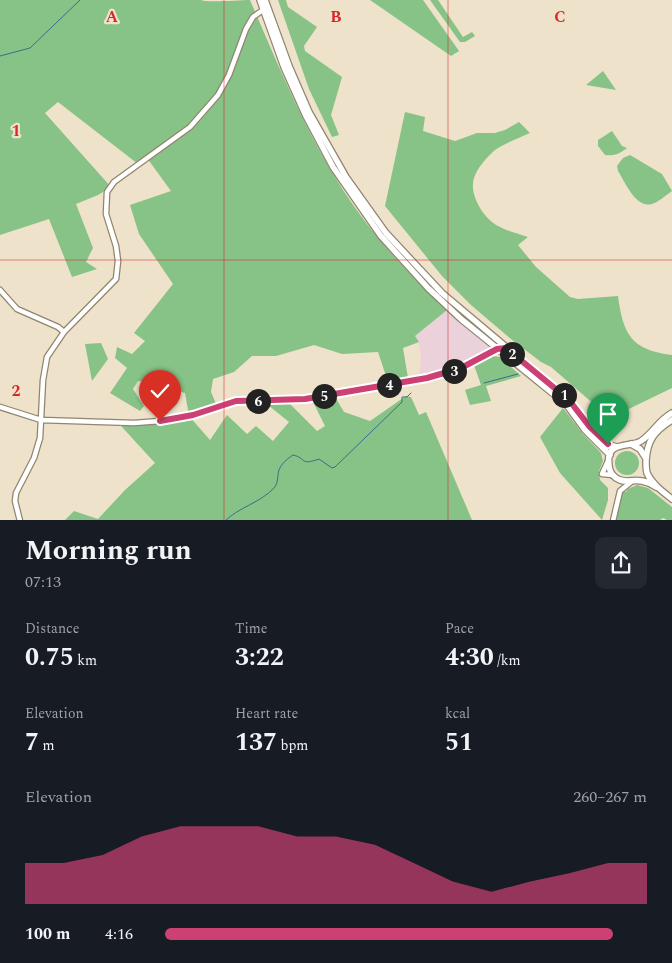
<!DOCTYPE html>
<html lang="en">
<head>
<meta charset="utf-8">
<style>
	:root { --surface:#171b24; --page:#242831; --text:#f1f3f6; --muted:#9ea1a6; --accent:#cc4074 }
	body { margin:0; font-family:Spectral,serif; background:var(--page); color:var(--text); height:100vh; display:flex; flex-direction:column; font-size:19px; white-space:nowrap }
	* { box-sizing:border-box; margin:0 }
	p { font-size:16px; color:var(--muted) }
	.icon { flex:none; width:28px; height:28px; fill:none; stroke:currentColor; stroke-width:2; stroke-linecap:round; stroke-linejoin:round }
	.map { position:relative; height:520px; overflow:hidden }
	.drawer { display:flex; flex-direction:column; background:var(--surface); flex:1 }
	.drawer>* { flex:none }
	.pin { position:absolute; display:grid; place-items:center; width:42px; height:42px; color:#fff; margin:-51px -21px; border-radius:50% 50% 50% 0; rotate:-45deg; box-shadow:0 0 5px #0007 }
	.pin .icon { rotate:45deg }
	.km { position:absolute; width:25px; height:25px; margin:-12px; border-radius:50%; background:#222; color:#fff; font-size:14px; line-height:25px; text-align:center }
	.round { display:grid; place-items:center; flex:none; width:52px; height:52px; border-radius:10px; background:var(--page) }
	.overview { display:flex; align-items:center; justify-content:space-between; height:85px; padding:0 25px }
	h1 { font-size:28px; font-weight:700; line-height:38px }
	.figures { display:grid; grid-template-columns:repeat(3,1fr); gap:8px; height:85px; padding:5px 25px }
	.figures div { display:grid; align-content:center }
	.figures b { font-size:25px; font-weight:700 }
	.figures small { font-size:14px; font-weight:400 }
	.figures p { font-size:14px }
	.chart { height:140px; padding:10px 25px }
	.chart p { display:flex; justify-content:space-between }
	.chart svg { width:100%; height:90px; margin-top:5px; fill:var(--accent); opacity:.7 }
	ul { padding:0 25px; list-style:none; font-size:16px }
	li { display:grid; grid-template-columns:80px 60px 1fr; align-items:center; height:38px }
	li i { height:12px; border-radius:6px; background:var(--accent) }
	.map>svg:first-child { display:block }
	.commercial { fill:#ebd2da }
	.green { fill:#87c286 }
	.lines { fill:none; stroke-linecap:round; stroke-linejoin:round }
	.stream { stroke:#366f8c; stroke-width:1 }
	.minor-casing { stroke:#90856e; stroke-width:7 }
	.major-casing { stroke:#90856e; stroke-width:8 }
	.minor { stroke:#fff; stroke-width:4.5 }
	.major { stroke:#fff; stroke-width:5.5 }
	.route-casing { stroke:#fff; stroke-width:10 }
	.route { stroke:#cc4074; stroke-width:6 }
	.grid { fill:none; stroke:#d62828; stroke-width:1; stroke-opacity:0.55 }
	.grid-label { font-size:16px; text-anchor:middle; font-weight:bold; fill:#d62828; stroke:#efe2ca; stroke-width:4.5; stroke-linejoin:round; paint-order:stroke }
</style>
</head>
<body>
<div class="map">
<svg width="672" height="521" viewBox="0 0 672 521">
	<rect width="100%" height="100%" fill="#efe2ca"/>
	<path class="commercial" d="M447,310L494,351L493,356L485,358L474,365L422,382L419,377L421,357L419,342L415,336Z"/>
	<path class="green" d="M0,0H201C208,3 239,0 250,0C278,65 305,131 343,190C372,235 408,274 447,310L415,336L419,342L403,348L408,378L388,382L378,352L342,354L314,345L276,356H252L234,372L213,379L211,392L217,406L189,416L210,440L227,415L247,434L256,426L273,441L289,422L263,401L286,400L317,431L325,426L313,402L335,397L344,412L370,421L406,396L411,397L419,415L426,412L472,520H65L74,511L98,519L125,490L155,463L122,427L121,423H134L189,416L185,393L178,391L164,400L161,383L138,381L133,389L144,406L140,411L110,393L127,368L115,358L117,347L132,354L145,341L134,333L173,284L139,234L130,205L171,191L147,158L138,164L58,102L45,113L111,187L98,195L76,204L93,248L86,262L97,269L72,277L49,219L0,235Z
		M278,0H286L288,7L317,27L304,46L305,51L342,77L331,115L339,135L332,137L309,89Z
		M370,0H423L459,51L451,56Z
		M430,0H438L463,37L472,32L475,36L465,42H460Z
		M603,71L616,90L586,85Z
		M405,112L425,117L423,131L455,141L477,133H495L505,130L519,122L530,133C519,138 505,143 495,150C488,156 477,168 474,178C469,193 481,213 492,222C502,230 516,233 528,237L518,245L536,267L570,297L578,299L618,296C623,334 631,350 672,355V388L610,418L551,367L541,362L511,339L471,305L442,276L385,206Z
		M612,131L622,146L627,148C619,154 615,156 605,155L598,146V140Z
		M630,155L662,174L672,191C666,195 659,202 652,204C636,209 625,182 618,171L617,166L623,158Z
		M101,343L108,359L92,381L85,344Z
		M493,356L500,357L521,376L486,386L491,401L470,405L465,390L481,385L474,365L485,358Z
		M563,408L583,434L601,453L603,461L599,471L600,480L608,488V500L602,520L560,473L540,437Z
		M615 463a12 12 0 1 1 24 0a12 12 0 1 1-24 0Z
		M637,485L648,488L672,507V520H667L663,518L660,520H616L623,491L626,492L628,489Z"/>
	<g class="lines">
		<path class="stream" d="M0,56L30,48L80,0
			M484,383L518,374
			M225,521C239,507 260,503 274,488C279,482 277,475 279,470C282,463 287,459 293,455C307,458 299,466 319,459L332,468L335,467L402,402V397H407L411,393"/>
		<defs>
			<path id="minor" d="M0,290L17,309L58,327L64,332
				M0,407L41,420L134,423L160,421L193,415L236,401L305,399L427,378L461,368L497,349L505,348
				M608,461L602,474L613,475
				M20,521L15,501L16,493L34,458L40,438L43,380L47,357L64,332L116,279L118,261L116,246L106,214L107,192L114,182L190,127L218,95L229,75L246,29L253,17L263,10
				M613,521L620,491L631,482"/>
			<path id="major" d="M260,0L284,67L306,116L333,167L381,236L428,288L461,319L566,404L585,430L610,455
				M265,0L289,66L309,112L346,177L386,233L442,293L569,400L597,436L606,444L617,447
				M672,420C654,431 647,441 646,461C646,465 646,469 647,473C652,484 663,492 672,499
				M631,444L640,449L645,457
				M656,487C652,484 647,482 642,481C633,479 625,484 616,478C612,475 609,470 609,465C605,440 630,448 641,441C653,433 658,421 672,413"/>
		</defs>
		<use href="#minor" class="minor-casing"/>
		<use href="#major" class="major-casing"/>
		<use href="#minor" class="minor"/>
		<use href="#major" class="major"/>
	</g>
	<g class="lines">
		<defs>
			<path id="route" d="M160,421L193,415L236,401L305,399L427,378L461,368L497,349L506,348L569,400L589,426L608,444"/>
		</defs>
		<use href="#route" class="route-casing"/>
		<use href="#route" class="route"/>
	</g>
	<path class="grid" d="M224,0V521M448,0V521M0,260H672"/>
	<g class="grid-label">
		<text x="112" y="22">A</text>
		<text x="336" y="22">B</text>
		<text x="560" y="22">C</text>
		<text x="16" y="136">1</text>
		<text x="16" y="396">2</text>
	</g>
</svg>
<div class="pin" style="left:608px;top:444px;background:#1e9e55"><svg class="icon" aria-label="arrive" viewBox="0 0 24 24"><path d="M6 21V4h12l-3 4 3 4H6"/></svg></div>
<div class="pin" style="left:160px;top:421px;background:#d93025"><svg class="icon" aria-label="check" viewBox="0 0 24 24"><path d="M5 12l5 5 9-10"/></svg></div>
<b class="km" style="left:564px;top:395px">1</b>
<b class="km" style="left:512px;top:354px">2</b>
<b class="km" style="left:454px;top:371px">3</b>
<b class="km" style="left:389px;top:385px">4</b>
<b class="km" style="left:324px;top:396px">5</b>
<b class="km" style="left:258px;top:401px">6</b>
</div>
<section class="drawer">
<div class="overview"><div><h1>Morning run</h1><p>07:13</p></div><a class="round"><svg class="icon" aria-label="share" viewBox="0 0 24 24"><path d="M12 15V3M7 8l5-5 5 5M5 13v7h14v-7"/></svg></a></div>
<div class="figures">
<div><p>Distance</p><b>0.75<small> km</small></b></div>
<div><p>Time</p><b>3:22</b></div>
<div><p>Pace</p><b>4:30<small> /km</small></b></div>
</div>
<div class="figures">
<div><p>Elevation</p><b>7<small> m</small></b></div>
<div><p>Heart rate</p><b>137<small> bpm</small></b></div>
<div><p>kcal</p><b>51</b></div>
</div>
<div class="chart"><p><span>Elevation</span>260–267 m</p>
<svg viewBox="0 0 160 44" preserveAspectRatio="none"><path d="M0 44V24L10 24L20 20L30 11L40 6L50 6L60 6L70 11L80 11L90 15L100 24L110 33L120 38L130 33L140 29L150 24L160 24V44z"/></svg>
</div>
<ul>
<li><b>100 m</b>4:16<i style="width:93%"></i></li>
</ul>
</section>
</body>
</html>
